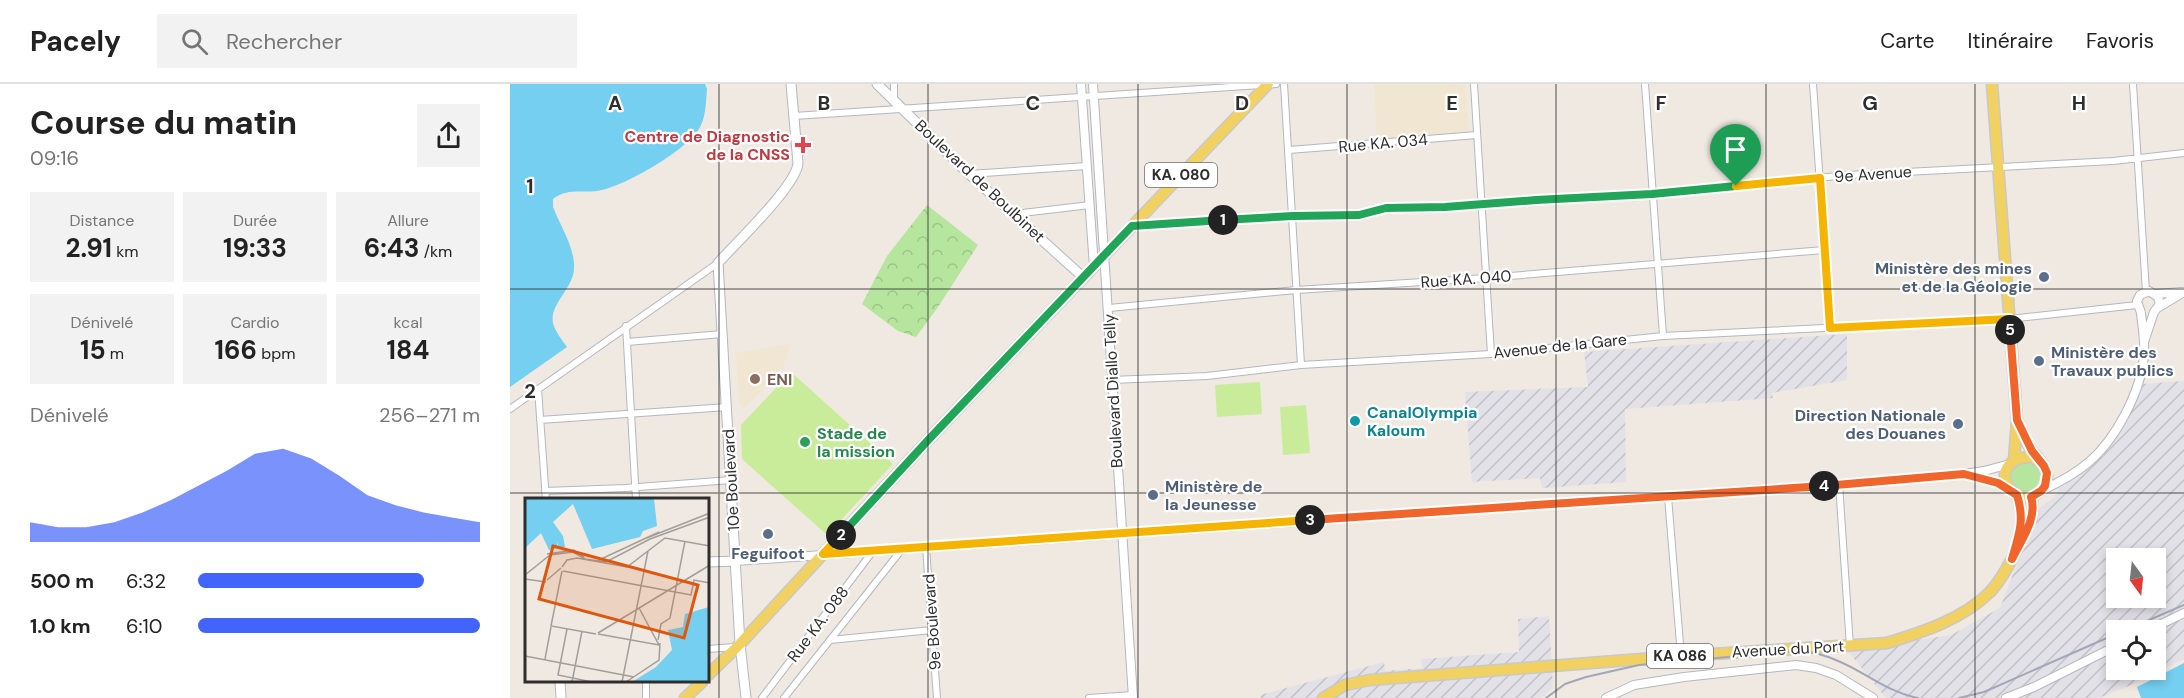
<!DOCTYPE html>
<html lang="fr">
<head>
<meta charset="utf-8">
<style>
	:root { --surface:#fff; --page:#f2f2f2; --text:#222; --muted:#767676; --line:#e0e0e0; --accent:#4264fb }
	body { margin:0; font-family:"DM Sans",sans-serif; background:var(--page); color:var(--text); height:100vh; display:flex; flex-direction:column; font-size:22px; white-space:nowrap }
	* { box-sizing:border-box; margin:0 }
	p { font-size:20px; color:var(--muted) }
	.icon { flex:none; width:33px; height:33px; fill:none; stroke:currentColor; stroke-width:2; stroke-linecap:round; stroke-linejoin:round }
	.map { position:relative; flex:1; overflow:hidden }
	.panel { display:flex; flex-direction:column; background:var(--surface); width:510px }
	.panel>* { flex:none }
	.needle { width:39px; rotate:165deg }
	.fabs { position:absolute; left:1596px; top:464px; display:grid; gap:12px }
	.fabs a { display:grid; place-items:center; width:60px; height:60px; border-radius:0px; background:var(--surface); box-shadow:0 3px 9px #0003; font-size:30px }
	.pin { position:absolute; display:grid; place-items:center; width:51px; height:51px; color:#fff; margin:-62px -26px; border-radius:50% 50% 50% 0; rotate:-45deg; box-shadow:0 0 6px #0007 }
	.pin .icon { rotate:45deg }
	.km { position:absolute; width:30px; height:30px; margin:-15px; border-radius:50%; background:#222; color:#fff; font-size:16px; line-height:30px; text-align:center }
	.round { display:grid; place-items:center; flex:none; width:63px; height:63px; border-radius:0px; background:var(--page) }
	.overview { display:flex; align-items:center; justify-content:space-between; height:102px; padding:0 30px }
	h1 { font-size:33px; font-weight:700; line-height:45px }
	.stats { display:grid; grid-template-columns:repeat(3,1fr); gap:9px; height:102px; padding:6px 30px }
	.stats div { display:grid; align-content:center; border-radius:0px; background:var(--page); text-align:center }
	.stats b { font-size:26px; font-weight:700 }
	.stats small { font-size:16px; font-weight:400 }
	.stats p { font-size:16px }
	.chart { height:168px; padding:12px 30px }
	.chart p { display:flex; justify-content:space-between }
	.chart svg { width:100%; height:108px; margin-top:6px; fill:var(--accent); opacity:.7 }
	ul { padding:0 30px; list-style:none; font-size:20px }
	li { display:grid; grid-template-columns:96px 72px 1fr; align-items:center; height:45px }
	li i { height:15px; border-radius:8px; background:var(--accent) }
	header { display:flex; align-items:center; gap:36px; box-sizing:border-box; height:84px; padding:0 30px; background:var(--surface); border-bottom:2px solid var(--line) }
	header strong { font-size:28px }
	nav { display:flex; gap:33px; margin-inline-start:auto; font-size:21px }
	.search { width:420px; height:54px; background:var(--page); display:flex; align-items:center; gap:15px; box-sizing:border-box; padding:0 21px; border-radius:0px; color:var(--muted); font-size:22px }
	main { display:flex; flex:1; min-height:0 }
	.map>svg:first-child { display:block }
	.industrial { fill:url(#industrial-furrows); fill-rule:evenodd }
	.education { fill:#f0e6d1 }
	.grass { fill:#b6e59e }
	.forest { fill:url(#forest-crowns) }
	.pitch { fill:#c9ec9a }
	.water { fill:#75cff0 }
	.lines { fill:none; stroke-linecap:round; stroke-linejoin:round }
	.minor-casing { stroke:#b4b7c1; stroke-width:8 }
	.tertiary-casing { stroke:#b4b7c1; stroke-width:10 }
	.secondary-casing { stroke:#b4b7c1; stroke-width:11 }
	.primary-casing { stroke:#c9c9c9; stroke-width:13 }
	.minor { stroke:#fff; stroke-width:6 }
	.tertiary { stroke:#fff; stroke-width:8 }
	.secondary { stroke:#fff; stroke-width:9 }
	.primary { stroke:#f2d163; stroke-width:10 }
	.rail { stroke:#a3a6b8; stroke-width:2 }
	.split-1-casing { stroke:#fff; stroke-width:12 }
	.split-2-casing { stroke:#fff; stroke-width:12 }
	.split-3-casing { stroke:#fff; stroke-width:12 }
	.split-4-casing { stroke:#fff; stroke-width:12 }
	.split-5-casing { stroke:#fff; stroke-width:12 }
	.split-6-casing { stroke:#fff; stroke-width:12 }
	.split-1 { stroke:#22a559; stroke-width:8 }
	.split-2 { stroke:#22a559; stroke-width:8 }
	.split-3 { stroke:#f5b400; stroke-width:8 }
	.split-4 { stroke:#f0652b; stroke-width:8 }
	.split-5 { stroke:#f0652b; stroke-width:8 }
	.split-6 { stroke:#f5b400; stroke-width:8 }
	.grid { fill:none; stroke:#2e2e2e; stroke-width:1.5; stroke-opacity:0.55 }
	.health-dot { fill:#e0444e; stroke:#fff; stroke-width:2 }
	.service-dot { fill:#5c6f8a; stroke:#fff; stroke-width:2 }
	.education-dot { fill:#8d6e63; stroke:#fff; stroke-width:2 }
	.culture-dot { fill:#0f9aa8; stroke:#fff; stroke-width:2 }
	.leisure-dot { fill:#2e9e5b; stroke:#fff; stroke-width:2 }
	.labels { text-anchor:middle; dominant-baseline:central; stroke-width:4.5; stroke-linejoin:round; paint-order:stroke }
	.shield { fill:#fff; stroke:#6d6d6d; stroke-width:1.5 }
	.shield-label { font-size:15px; font-weight:bold; fill:#2e2e2e }
	.health-label { font-size:16px; font-weight:bold; fill:#be3a42; stroke:#fff; text-anchor:end }
	.street-label { font-size:16px; fill:#2e2e2e; stroke:#fff }
	.service-label { font-size:16px; font-weight:bold; fill:#4e5e75; stroke:#fff; text-anchor:end }
	.education-label { font-size:16px; font-weight:bold; fill:#785e54; stroke:#fff; text-anchor:start }
	.culture-label { font-size:16px; font-weight:bold; fill:#0d838f; stroke:#fff; text-anchor:start }
	.leisure-label { font-size:16px; font-weight:bold; fill:#27864d; stroke:#fff; text-anchor:start }
	.inset-road { fill:none; stroke:#a29e99; stroke-width:1.5 }
	.view { fill:#df570e; fill-opacity:0.15; stroke:#df570e; stroke-width:3 }
	.inset-edge { fill:none; stroke:#2e2e2e; stroke-width:3 }
	.grid-label { font-size:20px; text-anchor:middle; font-weight:bold; fill:#2e2e2e; stroke:#fff; stroke-width:4.5; stroke-linejoin:round; paint-order:stroke }
</style>
</head>
<body>
<header>
<strong>Pacely</strong>
<div class="search"><svg class="icon" aria-label="search" viewBox="0 0 24 24"><circle cx="10" cy="10" r="6"/><path d="M15 15l6 6"/></svg>Rechercher</div>
<nav><a>Carte</a><a>Itinéraire</a><a>Favoris</a></nav>
</header>
<main>
<section class="panel">
<div class="overview"><div><h1>Course du matin</h1><p>09:16</p></div><a class="round"><svg class="icon" aria-label="share" viewBox="0 0 24 24"><path d="M12 15V3M7 8l5-5 5 5M5 13v7h14v-7"/></svg></a></div>
<div class="stats">
<div><p>Distance</p><b>2.91<small> km</small></b></div>
<div><p>Durée</p><b>19:33</b></div>
<div><p>Allure</p><b>6:43<small> /km</small></b></div>
</div>
<div class="stats">
<div><p>Dénivelé</p><b>15<small> m</small></b></div>
<div><p>Cardio</p><b>166<small> bpm</small></b></div>
<div><p>kcal</p><b>184</b></div>
</div>
<div class="chart"><p><span>Dénivelé</span>256–271 m</p>
<svg viewBox="0 0 160 44" preserveAspectRatio="none"><path d="M0 44V36L10 38L20 38L30 36L40 32L50 27L60 21L70 15L80 8L90 6L100 10L110 17L120 25L130 29L140 32L150 34L160 36V44z"/></svg>
</div>
<ul>
<li><b>500 m</b>6:32<i style="width:80%"></i></li>
<li><b>1.0 km</b>6:10<i style="width:100%"></i></li>
</ul>
</section>
<div class="map">
<svg width="1674" height="614" viewBox="0 0 1674 614">
	<defs>
		<pattern id="industrial-furrows" width="10" height="10" patternUnits="userSpaceOnUse" patternTransform="scale(1.5)"><rect width="10" height="10" fill="#e3e1e8"/><path d="M-1 1l2-2M0 10L10 0M9 11l2-2" fill="none" stroke="#c3c1c7"/></pattern>
		<pattern id="forest-crowns" width="20" height="18" patternUnits="userSpaceOnUse" patternTransform="scale(1.5)"><rect width="20" height="18" fill="#b6e59e"/><path d="M2 6a3 3 0 1 1 6 0M12 15a3 3 0 1 1 6 0" fill="none" stroke="#9dc588"/></pattern>
	</defs>
	<rect width="100%" height="100%" fill="#efe9e1"/>
	<path class="industrial" d="M1337,250V296L1262,309L1263,314L1115,325L1116,398L1032,404L1030,394L962,398L955,308L1078,303L1074,268Z
		M1674,297V575L1621,601L1589,614H1376L1337,566L1441,551L1490,524L1528,425L1546,412L1554,391L1593,372L1632,300ZM1606,474H1646V513H1606ZM1606,546H1646V585H1606Z
		M1039,532L1043,603L1032,614H750V611L874,578L875,587L912,584L911,575L1009,568L1008,535Z"/>
	<path class="education" d="M864,0H955L959,48L913,55L867,56Z
		M280,260L274,281L251,308L233,325L229,318L226,269Z"/>
	<path class="grass" d="M1500 392a15 15 0 1 1 30 0a15 15 0 1 1-30 0Z"/>
	<path class="forest" d="M417,121L468,161L428,223L406,253L388,247L352,220L377,172Z"/>
	<path class="pitch" d="M281,288L383,380L317,451L232,375L231,341Z
		M750,298L752,330L707,333L705,301Z
		M796,321L800,369L773,371L770,323Z"/>
	<path class="water" d="M0,0H195L197,5C196,16 196,31 191,41C182,64 112,104 87,107C71,109 57,104 43,115V123C50,141 65,164 64,184C64,204 39,220 43,239C45,247 52,256 57,263L0,303Z
		M1674,579V614H1631L1627,603Z"/>
	<g class="lines">
		<defs>
			<path id="minor" d="M774,0L791,281
				M964,0L981,270
				M1135,0L1153,252
				M1303,0L1320,244
				M1623,0L1636,208
				M384,16V0
				M284,32L766,0
				M779,66L967,51
				M459,90L577,82
				M504,130L580,121
				M622,142L783,132L849,131L876,124L935,123L1080,112L1142,109L1339,91L1603,77L1674,69
				M599,224L786,206L976,194L1314,166
				M116,242L126,416
				M117,258L212,250
				M602,296L697,292L791,281L981,270L1153,252L1499,235L1627,221
				M28,305L36,416
				M0,325L208,179
				M30,336L217,323
				M1329,400L1340,562
				M35,407L115,404L221,396
				M1158,413L1171,572
				M416,463L427,614
				M320,556L422,546
				M198,565L224,563
				M136,598V614
				M252,614L363,467
				M274,614L393,464
				M579,614L623,611"/>
			<path id="tertiary" d="M571,0L584,183
				M583,0L623,614
				M1646,210L1671,208
				M1649,223L1674,208
				M1460,391L1488,399L1501,407
				M1531,407C1548,399 1565,390 1579,378C1606,355 1631,307 1634,272C1635,259 1633,244 1631,230C1631,226 1628,222 1627,217L1630,211L1639,207L1648,213L1650,220L1644,228L1634,258
				M226,477L1329,400L1454,390L1474,387L1500,380
				M1639,546L1674,529
				M1096,614L1124,601L1174,593L1286,581L1306,584L1326,591L1363,614
				M1496,614L1524,603L1606,562"/>
			<path id="secondary" d="M367,0L459,90L574,194
				M198,478L226,477
				M50,598L51,614
				M236,614L230,560L208,179C225,160 287,101 288,79L281,0"/>
			<path id="primary" d="M1482,0L1507,336L1504,376
				M1508,339C1512,347 1515,356 1520,364C1526,373 1536,381 1537,392C1538,411 1512,420 1500,405C1484,385 1509,365 1530,377
				M1507,411C1512,426 1513,437 1509,452
				M198,591L230,560L421,353L758,0
				M175,614L192,598
				M813,614L835,601L860,596L1171,572L1377,559C1413,548 1453,535 1480,508C1493,494 1503,474 1511,456C1518,442 1526,429 1521,413"/>
		</defs>
		<use href="#minor" class="minor-casing"/>
		<use href="#tertiary" class="tertiary-casing"/>
		<use href="#secondary" class="secondary-casing"/>
		<use href="#primary" class="primary-casing"/>
		<use href="#minor" class="minor"/>
		<use href="#tertiary" class="tertiary"/>
		<use href="#secondary" class="secondary"/>
		<use href="#primary" class="primary"/>
		<path class="rail" d="M1616,546L1674,521
			M1036,614L1055,600L1076,593L1129,581L1273,568C1287,567 1301,567 1315,572C1349,582 1372,607 1408,614
			M1449,614L1474,608L1606,550"/>
	</g>
	<g class="lines">
		<defs>
			<path id="split-1" d="M713,136L783,132L849,131L876,124L935,123L1026,116L1142,110L1226,102"/>
			<path id="split-2" d="M331,451L421,353L622,142L713,136"/>
			<path id="split-3" d="M331,451L313,470L800,436"/>
			<path id="split-4" d="M800,436L1314,402"/>
			<path id="split-5" d="M1314,402L1454,390L1488,399L1507,411C1515,436 1509,451 1502,475C1511,456 1528,434 1521,413L1531,407L1535,402L1537,389L1534,382L1522,367L1507,336L1500,246"/>
			<path id="split-6" d="M1226,102L1310,94L1320,244L1499,235L1500,246"/>
		</defs>
		<use href="#split-1" class="split-1-casing"/>
		<use href="#split-2" class="split-2-casing"/>
		<use href="#split-3" class="split-3-casing"/>
		<use href="#split-4" class="split-4-casing"/>
		<use href="#split-5" class="split-5-casing"/>
		<use href="#split-6" class="split-6-casing"/>
		<use href="#split-1" class="split-1"/>
		<use href="#split-2" class="split-2"/>
		<use href="#split-3" class="split-3"/>
		<use href="#split-4" class="split-4"/>
		<use href="#split-5" class="split-5"/>
		<use href="#split-6" class="split-6"/>
	</g>
	<path class="grid" d="M209,0V614M418,0V614M628,0V614M837,0V614M1046,0V614M1256,0V614M1465,0V614M0,205H1674M0,409H1674"/>
	<path class="health-dot" d="M290 52h6v6h6v6h-6v6h-6v-6h-6v-6h6z"/>
	<g class="service-dot">
		<circle cx="1534" cy="193" r="6"/>
		<circle cx="1529" cy="277" r="6"/>
		<circle cx="1448" cy="340" r="6"/>
		<circle cx="643" cy="411" r="6"/>
		<circle cx="258" cy="450" r="6"/>
	</g>
	<circle class="education-dot" cx="245" cy="295" r="6"/>
	<circle class="culture-dot" cx="845" cy="337" r="6"/>
	<circle class="leisure-dot" cx="295" cy="358" r="6"/>
	<g class="labels">
		<g class="shield">
			<rect x="635" y="79" width="72" height="24" rx="4.5"/>
			<rect x="1137" y="560" width="66" height="24" rx="4.5"/>
		</g>
		<g class="shield-label">
			<text x="671" y="91">KA. 080</text>
			<text x="1170" y="572">KA 086</text>
		</g>
		<g class="health-label">
			<text x="280" y="52">Centre de Diagnostic<tspan x="280" dy="18">de la CNSS</tspan></text>
		</g>
		<g class="street-label">
			<text transform="translate(873 59) rotate(-5)">Rue KA. 034</text>
			<text transform="translate(1363 90) rotate(-4)">9e Avenue</text>
			<text transform="translate(470 97) rotate(43)">Boulevard de Boulbinet</text>
			<text transform="translate(956 195) rotate(-4)">Rue KA. 040</text>
			<text transform="translate(1050 262) rotate(-6)">Avenue de la Gare</text>
			<text transform="translate(603 307) rotate(-93)">Boulevard Diallo Telly</text>
			<text transform="translate(221 396) rotate(-93)">10e Boulevard</text>
			<text transform="translate(422 538) rotate(-94)">9e Boulevard</text>
			<text transform="translate(308 540) rotate(-53)">Rue KA. 088</text>
			<text transform="translate(1278 565) rotate(-3)">Avenue du Port</text>
		</g>
		<g class="service-label">
			<text x="1522" y="184">Ministère des mines<tspan x="1522" dy="18">et de la Géologie</tspan></text>
			<text x="1541" y="268" text-anchor="start">Ministère des<tspan x="1541" dy="18">Travaux publics</tspan></text>
			<text x="1436" y="331">Direction Nationale<tspan x="1436" dy="18">des Douanes</tspan></text>
			<text x="655" y="402" text-anchor="start">Ministère de<tspan x="655" dy="18">la Jeunesse</tspan></text>
			<text x="258" y="469" text-anchor="middle">Feguifoot</text>
		</g>
		<g class="education-label">
			<text x="257" y="295">ENI</text>
		</g>
		<g class="culture-label">
			<text x="857" y="328">CanalOlympia<tspan x="857" dy="18">Kaloum</tspan></text>
		</g>
		<g class="leisure-label">
			<text x="307" y="349">Stade de<tspan x="307" dy="18">la mission</tspan></text>
		</g>
	</g>
	<g transform="translate(15 414)">
		<rect width="184" height="184" fill="#efe9e1"/>
		<path d="M0,1H129L132,28L118,33L115,39L67,51L48,6L28,24L38,38L40,49L33,50L32,43V50L24,52L16,35L0,50ZM184,109V184H107L131,169L147,152L143,132L158,129L160,116Z" fill="#75cff0"/>
		<path class="inset-road" d="M119,41L185,15M22,56L49,52L59,59M74,62L134,34M37,69L42,62L52,60L102,69L140,40L185,48M37,73L26,128L71,136M38,73L150,94M0,77L25,57L48,54L60,61L81,64L125,41L185,19M0,81L21,84M22,82L36,70M150,94L166,97L169,82L185,85M42,131L33,177L67,184M73,135L185,67M73,136L134,147L114,110M133,142L136,126L145,120L160,43M0,158L109,179M20,161L26,129M47,184L57,133M97,184L123,53M101,184L134,162L135,145"/>
		<path class="view" d="M28,48L173,87L159,140L14,101Z"/>
		<rect width="184" height="184" class="inset-edge"/>
	</g>
	<g class="grid-label">
		<text x="105" y="26">A</text>
		<text x="314" y="26">B</text>
		<text x="523" y="26">C</text>
		<text x="732" y="26">D</text>
		<text x="942" y="26">E</text>
		<text x="1151" y="26">F</text>
		<text x="1360" y="26">G</text>
		<text x="1569" y="26">H</text>
		<text x="20" y="109">1</text>
		<text x="20" y="314">2</text>
	</g>
</svg>
<div class="fabs">
<a><svg class="needle" viewBox="-14 -14 28 28"><path d="M0-13l5 13h-10z" fill="#e53935"/><path d="M0 13l5-13h-10z" fill="#767676"/></svg></a>
<a><svg class="icon" aria-label="locate" viewBox="0 0 24 24"><circle cx="12" cy="12" r="6"/><path d="M12 2v4M12 18v4M2 12h4M18 12h4"/></svg></a>
</div>
<div class="pin" style="left:1226px;top:102px;background:#1e9e55"><svg class="icon" aria-label="arrive" viewBox="0 0 24 24"><path d="M6 21V4h12l-3 4 3 4H6"/></svg></div>
<b class="km" style="left:713px;top:136px">1</b>
<b class="km" style="left:331px;top:451px">2</b>
<b class="km" style="left:800px;top:436px">3</b>
<b class="km" style="left:1314px;top:402px">4</b>
<b class="km" style="left:1500px;top:246px">5</b>
</div>
</main>
</body>
</html>
